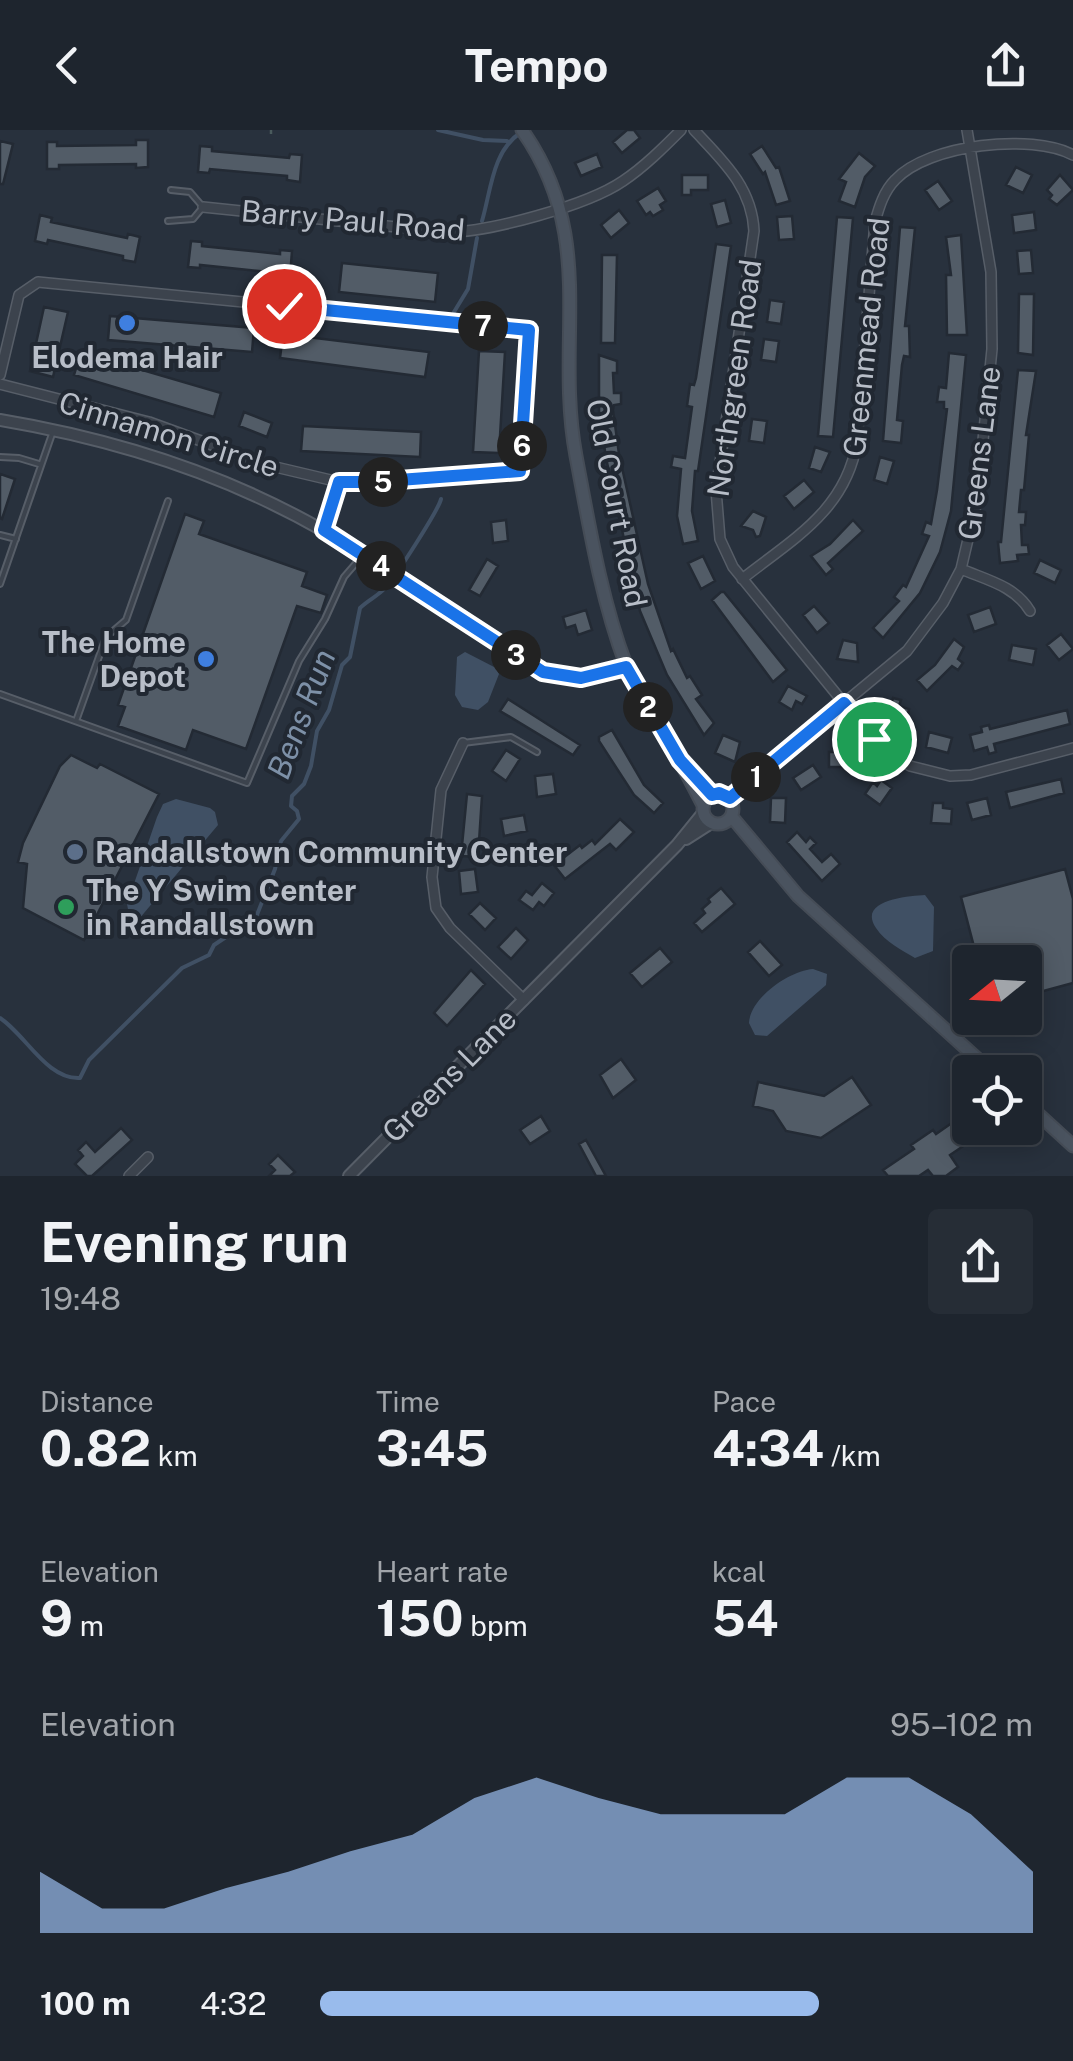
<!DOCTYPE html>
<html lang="en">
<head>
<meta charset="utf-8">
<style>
	:root { --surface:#1e252e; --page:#262d36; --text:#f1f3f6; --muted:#a1a5aa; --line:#3c424a; --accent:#99bbec }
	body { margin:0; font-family:"Public Sans",sans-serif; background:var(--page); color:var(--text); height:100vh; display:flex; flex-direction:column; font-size:38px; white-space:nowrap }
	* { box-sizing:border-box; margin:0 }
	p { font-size:32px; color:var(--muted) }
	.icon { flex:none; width:55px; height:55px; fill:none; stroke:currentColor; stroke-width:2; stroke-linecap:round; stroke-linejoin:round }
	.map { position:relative; height:1046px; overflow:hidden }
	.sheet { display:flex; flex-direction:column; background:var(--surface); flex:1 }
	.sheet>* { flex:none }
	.needle { width:65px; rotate:252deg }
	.tools { position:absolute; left:952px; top:815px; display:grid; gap:20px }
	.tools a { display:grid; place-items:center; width:90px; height:90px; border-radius:10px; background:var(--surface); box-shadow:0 5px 25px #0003,0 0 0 2px var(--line); font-size:50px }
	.pin { position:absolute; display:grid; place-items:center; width:85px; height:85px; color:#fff; margin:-42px; border:5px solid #fff; border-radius:50%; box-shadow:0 2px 10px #0007 }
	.km { position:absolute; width:50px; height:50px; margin:-25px; border-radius:50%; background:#222; color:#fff; font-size:28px; line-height:50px; text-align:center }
	.round { display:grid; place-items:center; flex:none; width:105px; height:105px; border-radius:10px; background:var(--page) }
	.headline { display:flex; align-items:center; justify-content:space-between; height:170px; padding:0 40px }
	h1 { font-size:55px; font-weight:700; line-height:75px }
	.metrics { display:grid; grid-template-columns:repeat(3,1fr); gap:15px; height:170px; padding:10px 40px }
	.metrics div { display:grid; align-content:center }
	.metrics b { font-size:50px; font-weight:700 }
	.metrics small { font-size:28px; font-weight:400 }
	.metrics p { font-size:28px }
	.chart { height:280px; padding:20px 40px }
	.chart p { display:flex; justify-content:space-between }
	.chart svg { width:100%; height:180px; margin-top:10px; fill:var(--accent); opacity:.7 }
	ul { padding:0 40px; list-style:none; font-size:32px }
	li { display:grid; grid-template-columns:160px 120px 1fr; align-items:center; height:75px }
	li i { height:25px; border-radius:12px; background:var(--accent) }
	header { display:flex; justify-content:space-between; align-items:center; height:130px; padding:0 40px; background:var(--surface); font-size:45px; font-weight:700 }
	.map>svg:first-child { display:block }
	.water { fill:#405064 }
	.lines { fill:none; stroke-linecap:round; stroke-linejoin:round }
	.stream { stroke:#405064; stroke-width:4 }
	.building { fill:#525c67; stroke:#232a34; stroke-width:2.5 }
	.service-casing { stroke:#575e68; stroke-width:8 }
	.minor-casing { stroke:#575e68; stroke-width:12 }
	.tertiary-casing { stroke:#575e68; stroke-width:14 }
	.secondary-casing { stroke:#454c56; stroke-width:15 }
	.path { stroke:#4a5b5d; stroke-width:2.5; stroke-dasharray:8 8; stroke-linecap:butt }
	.service { stroke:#3c434d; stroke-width:4 }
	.minor { stroke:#3c434d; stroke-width:9 }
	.tertiary { stroke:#3c434d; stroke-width:10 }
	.secondary { stroke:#4a535f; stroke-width:11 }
	.route-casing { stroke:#fff; stroke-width:20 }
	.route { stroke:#1a73e8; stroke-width:12 }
	.shop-dot { fill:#3f7fe0; stroke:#212832; stroke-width:4 }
	.service-dot { fill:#5c6f8a; stroke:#212832; stroke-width:4 }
	.leisure-dot { fill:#2e9e5b; stroke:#212832; stroke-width:4 }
	.labels { text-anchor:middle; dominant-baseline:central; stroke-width:8; stroke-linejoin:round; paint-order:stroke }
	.street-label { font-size:30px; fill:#b8bec8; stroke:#212832 }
	.poi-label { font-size:30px; font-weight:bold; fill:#b8bec8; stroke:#212832; text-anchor:start }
	.water-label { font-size:32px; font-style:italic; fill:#7d90a7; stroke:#212832 }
</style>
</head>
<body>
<header><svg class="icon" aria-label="back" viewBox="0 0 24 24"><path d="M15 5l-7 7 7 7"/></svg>Tempo<svg class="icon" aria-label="share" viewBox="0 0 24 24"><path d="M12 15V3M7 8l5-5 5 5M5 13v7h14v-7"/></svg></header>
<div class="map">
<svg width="1073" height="1046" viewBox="0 0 1073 1046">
	<rect width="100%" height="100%" fill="#28313d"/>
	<path class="water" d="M465,522L496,538L499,544L488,572L478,580L462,577L455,565L457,527Z
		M176,669L210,678L215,682L218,695L139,789L130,790L127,774L157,687L163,674Z
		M925,765L934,777L933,821L915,828C902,820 885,812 876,798C857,770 908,766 925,765Z
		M813,839L827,844L826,855L767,906L755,905L749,893C750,868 789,841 813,839Z"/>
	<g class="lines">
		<path class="stream" d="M438,0L483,10L507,11
			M482,91C491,61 492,22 520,3
			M454,182L468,159L477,108
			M0,888C25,904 47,950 80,948L89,930L182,838L209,825L214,815L232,803L251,800L275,739L281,711L299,689L297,681L291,676L292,666L304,654L311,636L317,601L329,580L342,535L350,527L360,478C368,470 378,466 385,458C395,448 439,379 441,369"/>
	</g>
	<path class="building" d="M627,0H634L640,8L622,23L613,12Z
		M136,10H148V37L136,38V34L59,35V39H47V12H57V16L136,15Z
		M0,11L13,14L3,54H0Z
		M200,16L212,17V21L289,28L290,24L302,25L300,52L287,50V46L210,39L209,43L198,42Z
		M762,16L776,38L779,37L790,71L776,75L765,42L763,44L750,24Z
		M859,23L875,36L865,47L855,77L839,71L846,52L839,49Z
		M597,24L602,37L581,46L575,33Z
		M1016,37L1032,45L1023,63L1006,55Z
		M682,45H708V60H691V65H682Z
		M1060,45L1073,60L1057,75L1049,69L1052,65L1047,60Z
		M938,51L952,71L939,80L925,60Z
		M658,58L666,71L660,75L663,80L653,86L650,82L646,85L637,71Z
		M725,70L731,93L717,97L711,74Z
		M619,80L629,93L611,108L601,95Z
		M1034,82L1036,100L1014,103L1012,85Z
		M40,85L52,88L51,92L127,108L128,104L140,107L135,132L123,130V126L48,110L47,114L35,111Z
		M792,86L794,109L779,110L777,87Z
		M837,87L853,88L833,307L818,306Z
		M900,97L915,98L905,196H909L910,227L904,226L902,235L897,290L903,291L901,313L883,311Z
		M961,105L967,205H947L946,145H951L946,107Z
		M191,111L202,112V116L280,124V120L292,121L290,147L277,146V143L200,135V138L188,137Z
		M716,114L731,116L698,341H695L692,381L698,411L683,414L677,386L681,339L671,337L673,326L685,328L692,277L687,276L690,254L694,255L696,248Z
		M1031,120L1033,143L1019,144L1017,121Z
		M602,125H617L615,213H601Z
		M342,133L438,143L435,172L339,162Z
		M1019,164H1034L1033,225L1018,223Z
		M770,170L784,172L781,194L767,192Z
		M44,177L68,182L53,247L30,241Z
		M110,186L254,198L252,222L108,210Z
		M283,204L429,222L425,247L280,228Z
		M764,209L779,211L776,232L761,230Z
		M479,221L505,222L499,323L473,322Z
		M81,222L221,263L214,287L74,245Z
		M949,223L966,225L951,381L940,422L920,463L883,508L873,498L899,471L894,467L903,455L906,457L929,406L922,404L926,392L931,394L937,360L947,279L944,278V272H937L939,257L946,258Z
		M599,225L617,231V243H613L614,263H621V274L614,275L613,280L619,324L648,454L671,521L673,519L687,548L690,546L702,565L696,569L714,593L704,605L667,545L640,481L606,328L599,281Z
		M1018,240L1036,241L1026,305H1029L1024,360H1021L1019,382H1026L1025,395H1021L1022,415H1028L1029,424L1017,425L1018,431L1000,433L998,412H1001Z
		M244,282L272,293L267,307L239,296Z
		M752,289L767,291L764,313L749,311Z
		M303,296L421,302L420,327L301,321Z
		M815,317L830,322L821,342L809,338Z
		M880,327L894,331L887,354L874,350Z
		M0,344L15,349L2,389L0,388Z
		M804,350L814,362L794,379L784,366Z
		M753,381L766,387L760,406L756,407L753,400L741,396Z
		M185,384L204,391L199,404L307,442L302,456L327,465L321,483L297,476L246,619L193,600L186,620L118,596L125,577L118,575Z
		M506,390L508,411L493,413L491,392Z
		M853,390L863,401L828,433L833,439L826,445L811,426L830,414Z
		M703,426L715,451L701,459L688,433Z
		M487,429L498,436L480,466L469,460Z
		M1040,430L1061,440L1055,453L1034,443Z
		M721,462H724L787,540L773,552L712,470Z
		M814,476L829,493L817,503L803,485Z
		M990,477L996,494L974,502L968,485Z
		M586,480L592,500L578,505L575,495L566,498L563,487Z
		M1061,504L1073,519L1059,530L1047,515Z
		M954,509L964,517L958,529L963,533L958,540L952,536L927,561L917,550L935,535Z
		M843,510L857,513L858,532L837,529Z
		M1012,515L1036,519L1033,535L1009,530Z
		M788,556L807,566L802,574L796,571L792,580L779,572Z
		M893,568L901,570L899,576L909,579L904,600L893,596L894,591L887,589Z
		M508,569L580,615L573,625L500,581Z
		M1067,580L1070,594L994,614L996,622L989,624L987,617L974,621L970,605L982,602L981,597L989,595L990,599Z
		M612,600L644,655L663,673L654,683L634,665L599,611V607Z
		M929,602L952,608L948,623L926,617Z
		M723,605L740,612L735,632L715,623Z
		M506,620L520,629L506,651L492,641Z
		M829,622H852L853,637H829Z
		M71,625L97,638L100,634L159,664L84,810L23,778L27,734L18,732L23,713L60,636Z
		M813,635L821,647L801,660L793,648Z
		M553,644L556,664L537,667L535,646Z
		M1061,649L1064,663L1010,678L1006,662Z
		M881,650L892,658L880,675L865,664L873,652L877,656Z
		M467,664L482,666L478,727L461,726Z
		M771,668H786L785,693L770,692Z
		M987,668L991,685L972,690L967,673Z
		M933,673H943V678L952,679L951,694L931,693Z
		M524,685L527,701L504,706L501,689Z
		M620,689L634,702L616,720L610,714L565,749L554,735L580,715L582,718L592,710L595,714Z
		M797,702L806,712L810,707L816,713L810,719L822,732L831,724L840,734L822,751L787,712Z
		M475,739L478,762L461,764L459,741Z
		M1065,739L1073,769V853L1025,866V832H978L961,767Z
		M542,753L554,763L544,776L539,772L533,780L519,770L526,761L532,765Z
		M721,758L735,774L702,802L694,793L705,783L702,779L710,772L708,769Z
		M480,773L496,788L485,800L469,784Z
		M516,798L528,810L511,829L498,817Z
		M760,811L782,835L769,846L748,822Z
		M660,818L672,832L642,857L630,843Z
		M471,840L485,854L447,896L434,883Z
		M621,929L636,950L613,968L600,945Z
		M852,947L871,975L821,1008L786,1001L773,981L753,976L758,952L824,966Z
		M966,983L970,998H976L981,1004L950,1025L958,1037L946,1046H933L928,1040L919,1046H888L883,1040L914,1019L911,1015L933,1000L936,1004Z
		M541,986L550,1001L530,1014L520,1000Z
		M121,998L132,1010L92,1046H87L75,1034L83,1026L78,1020L86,1012L95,1022Z
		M586,1010L606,1046H596L579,1014Z
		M278,1025L295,1042L290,1046H269L275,1040L269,1034Z"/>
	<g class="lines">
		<defs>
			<path id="service" d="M168,91L193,89L203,77L190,62L171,60
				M0,327L19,328L39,334
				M0,405L16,409
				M0,454L52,304
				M0,564L247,653L299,531L325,489L344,447L363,425
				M76,591L106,507L126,490L168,371
				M463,613L511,607L537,622"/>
			<path id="minor" d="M694,0C722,30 752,57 754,101L716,360L720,409L733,437L873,609L910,636L950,646L971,645L1073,618
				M203,77L445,102C488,103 588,75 623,51C644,37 663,18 681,0
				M0,245L19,165L38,152L529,200L520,341L372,352H339L267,335L149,292L0,254
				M324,400L339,352
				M961,439C987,450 1015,456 1030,481
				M742,449C793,409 846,380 857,312L875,92C879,77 884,61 895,50C928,14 1032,3 1073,25
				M463,613L441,660L432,747L436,778L450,798L524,870
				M729,668L907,521L943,473L961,439L977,371L992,219L991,142L967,0
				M129,1046L148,1027"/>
			<path id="tertiary" d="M0,290C113,309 225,344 324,401C400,444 468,497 543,541L581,548L626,537
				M686,709L711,693
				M349,1046L677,715L703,683"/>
			<path id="secondary" d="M522,0C599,109 554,208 576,326C589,395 601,469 626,535C633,556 648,575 659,594C675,621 689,648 703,675
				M703 679a15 15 0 1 1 30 0a15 15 0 1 1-30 0Z
				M732,687L798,766L992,942
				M1025,972L1073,1016"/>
		</defs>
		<use href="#service" class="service-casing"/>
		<use href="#minor" class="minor-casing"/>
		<use href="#tertiary" class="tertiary-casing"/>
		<use href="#secondary" class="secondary-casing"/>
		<path class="path" d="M271,4V0"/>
		<use href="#service" class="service"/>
		<use href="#minor" class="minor"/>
		<use href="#tertiary" class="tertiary"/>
		<use href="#secondary" class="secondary"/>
	</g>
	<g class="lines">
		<defs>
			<path id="route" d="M284,176L529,200L520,341L372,352H339L324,400L543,542L581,548L626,537L680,630L712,665L719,663L730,668L844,573L874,609"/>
		</defs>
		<use href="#route" class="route-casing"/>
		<use href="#route" class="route"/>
	</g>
	<g class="shop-dot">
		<circle cx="127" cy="193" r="10"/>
		<circle cx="206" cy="529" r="10"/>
	</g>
	<circle class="service-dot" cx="75" cy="722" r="10"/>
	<circle class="leisure-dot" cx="66" cy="777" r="10"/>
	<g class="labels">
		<g class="street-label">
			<text transform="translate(353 90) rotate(5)">Barry Paul Road</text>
			<text transform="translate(866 207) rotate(-84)">Greenmead Road</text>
			<text transform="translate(734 248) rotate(-82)">Northgreen Road</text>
			<text transform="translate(169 304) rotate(17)">Cinnamon Circle</text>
			<text transform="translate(979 323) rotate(-83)">Greens Lane</text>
			<text transform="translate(617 373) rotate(79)">Old Court Road</text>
			<text transform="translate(449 945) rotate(-45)">Greens Lane</text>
		</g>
		<g class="poi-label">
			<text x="127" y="227" text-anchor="middle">Elodema Hair</text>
			<text x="186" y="512" text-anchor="end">The Home<tspan x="186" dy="34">Depot</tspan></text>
			<text x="95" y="722">Randallstown Community Center</text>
			<text x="86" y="760">The Y Swim Center<tspan x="86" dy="34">in Randallstown</tspan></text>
		</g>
		<g class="water-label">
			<text transform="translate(301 584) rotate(-69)">Bens Run</text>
		</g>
	</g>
</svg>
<div class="tools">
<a><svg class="needle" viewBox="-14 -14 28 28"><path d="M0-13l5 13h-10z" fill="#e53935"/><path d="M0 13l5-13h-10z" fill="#a1a5aa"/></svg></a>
<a><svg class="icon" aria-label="locate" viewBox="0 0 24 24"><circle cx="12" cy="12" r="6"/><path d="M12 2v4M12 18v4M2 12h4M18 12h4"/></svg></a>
</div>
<div class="pin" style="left:874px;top:609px;background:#1e9e55"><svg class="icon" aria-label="arrive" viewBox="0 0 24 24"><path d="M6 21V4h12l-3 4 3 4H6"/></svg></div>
<div class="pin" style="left:284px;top:176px;background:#d93025"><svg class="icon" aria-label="check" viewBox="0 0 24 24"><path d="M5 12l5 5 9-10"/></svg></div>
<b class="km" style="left:756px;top:647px">1</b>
<b class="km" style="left:648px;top:577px">2</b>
<b class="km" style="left:516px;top:525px">3</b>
<b class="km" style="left:381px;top:436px">4</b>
<b class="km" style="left:383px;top:352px">5</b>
<b class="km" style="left:522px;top:316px">6</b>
<b class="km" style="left:483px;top:196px">7</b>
</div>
<section class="sheet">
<div class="headline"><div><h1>Evening run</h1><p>19:48</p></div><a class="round"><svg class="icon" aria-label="share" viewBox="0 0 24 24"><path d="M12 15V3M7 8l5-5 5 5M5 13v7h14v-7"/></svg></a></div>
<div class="metrics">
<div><p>Distance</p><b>0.82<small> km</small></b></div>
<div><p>Time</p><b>3:45</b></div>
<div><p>Pace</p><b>4:34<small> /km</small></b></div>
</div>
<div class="metrics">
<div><p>Elevation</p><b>9<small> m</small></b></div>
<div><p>Heart rate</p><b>150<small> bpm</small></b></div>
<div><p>kcal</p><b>54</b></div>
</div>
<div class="chart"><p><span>Elevation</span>95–102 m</p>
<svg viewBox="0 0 160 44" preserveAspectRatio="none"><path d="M0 44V29L10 38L20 38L30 33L40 29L50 24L60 20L70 11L80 6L90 11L100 15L110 15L120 15L130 6L140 6L150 15L160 29V44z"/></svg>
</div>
<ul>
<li><b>100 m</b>4:32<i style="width:70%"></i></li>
</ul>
</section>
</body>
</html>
